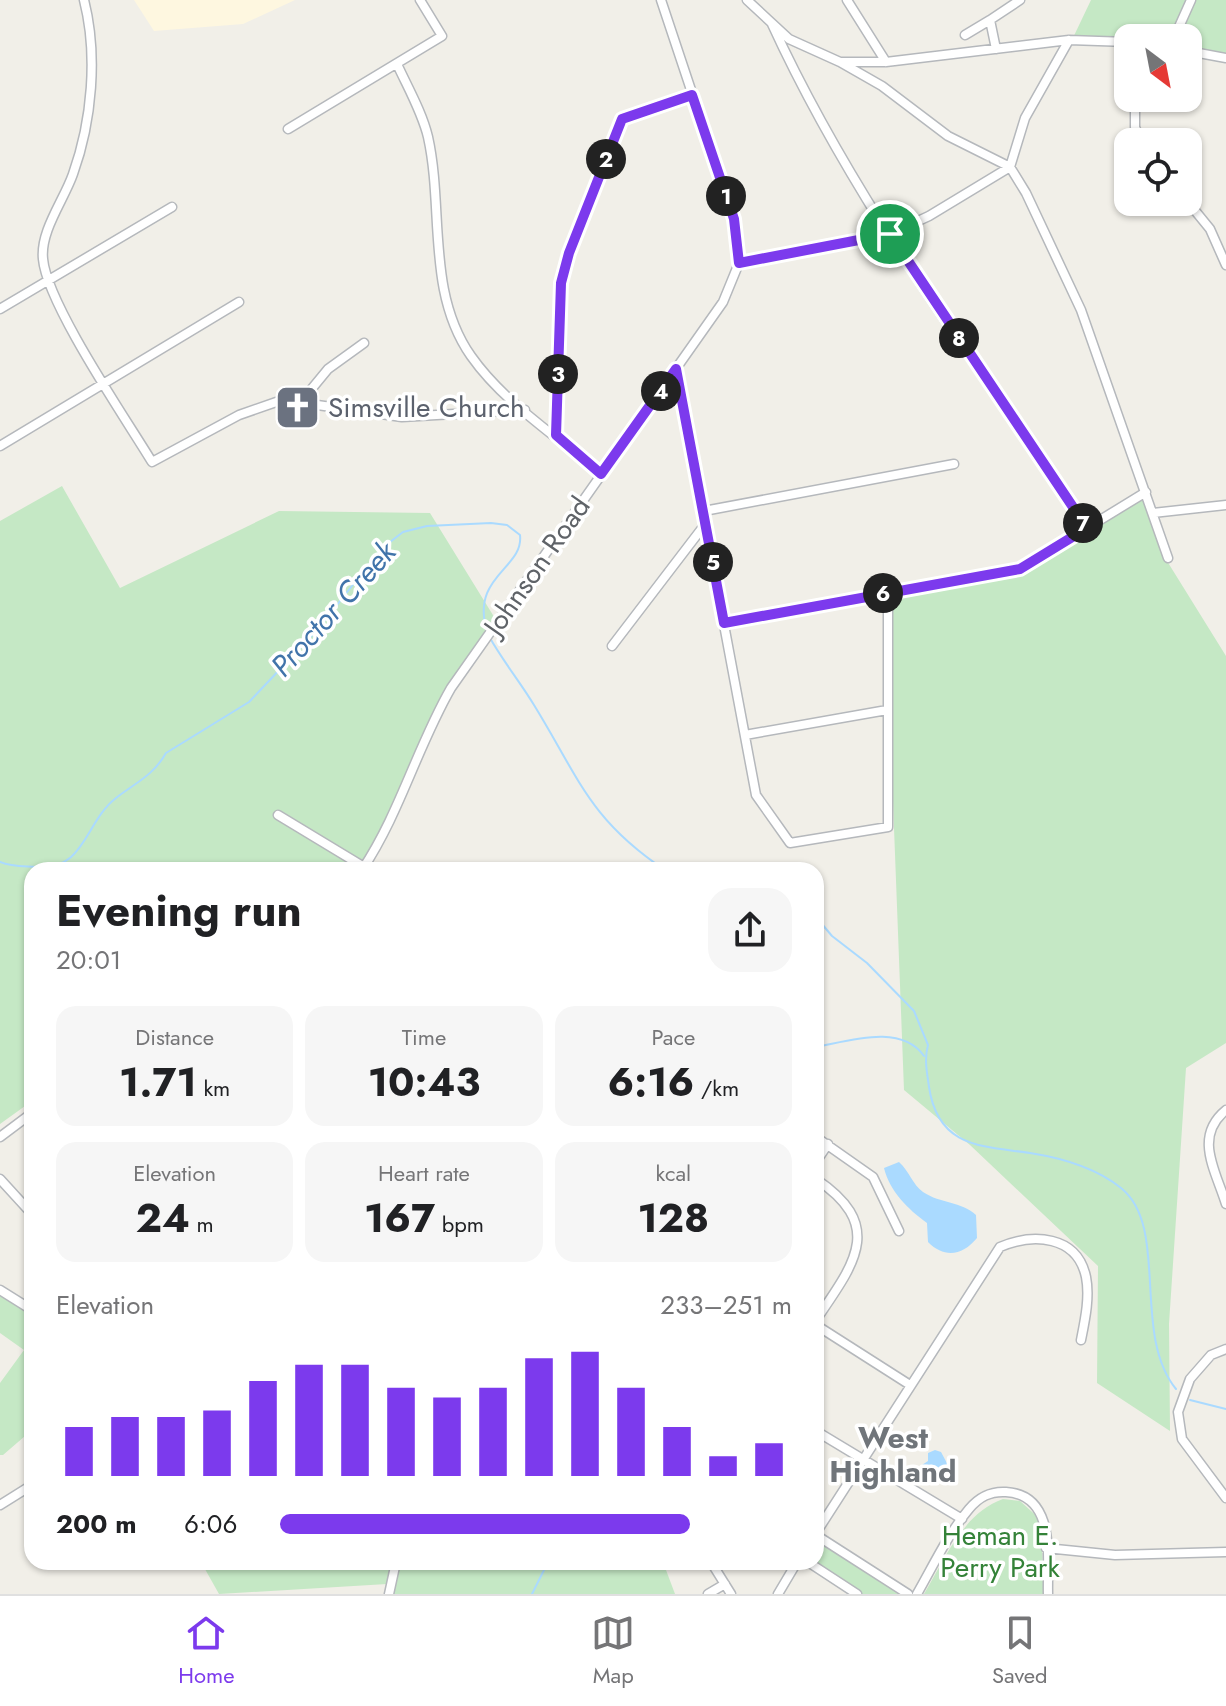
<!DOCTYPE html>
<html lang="en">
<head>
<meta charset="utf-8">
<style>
	:root { --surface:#fff; --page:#f6f6f6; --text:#202124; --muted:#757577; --line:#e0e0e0; --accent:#7c3aed }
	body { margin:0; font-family:Jost,sans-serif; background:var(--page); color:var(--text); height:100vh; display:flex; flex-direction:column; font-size:30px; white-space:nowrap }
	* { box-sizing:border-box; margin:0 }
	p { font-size:26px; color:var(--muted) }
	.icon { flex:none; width:44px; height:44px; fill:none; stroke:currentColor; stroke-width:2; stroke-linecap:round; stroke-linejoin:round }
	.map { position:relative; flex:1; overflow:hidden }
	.details { position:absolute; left:24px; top:862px; width:800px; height:708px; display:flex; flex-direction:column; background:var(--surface); border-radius:24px; box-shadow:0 2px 6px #0004 }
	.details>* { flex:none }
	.needle { width:52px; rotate:148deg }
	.tools { position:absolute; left:1114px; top:24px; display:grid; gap:16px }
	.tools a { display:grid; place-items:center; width:88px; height:88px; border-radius:16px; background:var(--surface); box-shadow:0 2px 6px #0004; font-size:40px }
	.pin { position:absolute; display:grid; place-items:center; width:68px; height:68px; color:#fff; margin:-34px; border:4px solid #fff; border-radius:50%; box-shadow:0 2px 8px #0007 }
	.km { position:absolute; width:40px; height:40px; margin:-20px; border-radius:50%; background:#222; color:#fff; font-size:22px; line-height:40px; text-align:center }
	.round { display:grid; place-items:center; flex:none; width:84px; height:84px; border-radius:24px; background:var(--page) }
	.summary { display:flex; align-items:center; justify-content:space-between; height:136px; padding:0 32px }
	h1 { font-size:44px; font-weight:700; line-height:60px }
	.stats { display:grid; grid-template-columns:repeat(3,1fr); gap:12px; height:136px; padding:8px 32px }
	.stats div { display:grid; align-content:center; border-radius:20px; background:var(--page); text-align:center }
	.stats b { font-size:40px; font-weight:700 }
	.stats small { font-size:22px; font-weight:400 }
	.stats p { font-size:22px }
	.chart { height:224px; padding:16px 32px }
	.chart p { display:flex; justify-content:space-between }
	.chart svg { width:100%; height:144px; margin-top:8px; stroke:var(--accent); stroke-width:6 }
	ul { padding:0 32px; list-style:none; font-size:26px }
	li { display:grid; grid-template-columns:128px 96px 1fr; align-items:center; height:60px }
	li i { height:20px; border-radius:10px; background:var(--accent) }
	.tab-bar { display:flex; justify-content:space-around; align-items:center; height:112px; border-top:2px solid var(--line); background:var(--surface); font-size:22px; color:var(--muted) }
	.tab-bar a { display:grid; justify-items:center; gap:4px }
	.tab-bar .selected { color:var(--accent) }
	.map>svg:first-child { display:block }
	.commercial { fill:#fef7e0 }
	.green { fill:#c5e8c5 }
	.water { fill:#aadaff }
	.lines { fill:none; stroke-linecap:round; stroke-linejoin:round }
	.stream { stroke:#aadaff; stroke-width:2 }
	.minor-casing { stroke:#b5b8bc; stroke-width:11 }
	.minor { stroke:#fff; stroke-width:8 }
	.route-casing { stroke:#fff; stroke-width:16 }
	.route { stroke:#7c3aed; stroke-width:10 }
	.labels { text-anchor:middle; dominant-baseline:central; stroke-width:7; stroke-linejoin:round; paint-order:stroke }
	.worship-label { font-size:28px; fill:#5b616d; stroke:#fff; text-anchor:start }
	.street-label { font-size:28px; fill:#5f6368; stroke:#fff }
	.park-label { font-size:28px; fill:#348238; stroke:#fff }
	.water-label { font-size:30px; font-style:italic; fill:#4174aa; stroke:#fff }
	.neighbourhood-label { font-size:30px; font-weight:bold; fill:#70757a; stroke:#fff }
</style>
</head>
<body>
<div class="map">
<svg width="1226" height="1594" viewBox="0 0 1226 1594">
	<rect width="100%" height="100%" fill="#f1efe8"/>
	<path class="commercial" d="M134,0H295L243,24L154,31Z"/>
	<path class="green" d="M1091,0H1226V59L1188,51V38L1071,42Z
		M62,486L120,588L279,511L430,513L496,620L465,663L362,870H32V1101L0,1124V521Z
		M1145,491L1167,561L1226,656V1043L1186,1068L1169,1324L1170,1431L1097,1383L1098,1266L970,1145L904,1090L885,592L1020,567Z
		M0,1296L32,1312V1430L3,1455H0V1383L24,1350L0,1333Z
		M1003,1499L1020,1501L1041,1520L1044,1594H924C945,1559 963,1513 1003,1499Z
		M822,1544L828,1547L901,1594H861L812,1562H816V1545Z
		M201,1562H663L675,1594H386L387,1584L219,1594Z"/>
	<path class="water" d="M899,1162C909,1171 913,1185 923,1192C941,1204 961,1201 976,1215L977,1238C963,1255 945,1259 928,1242L927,1223C908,1209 890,1192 884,1168Z
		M935,1450L941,1452L949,1467L947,1472L928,1479L921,1472L922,1465L928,1461V1453Z"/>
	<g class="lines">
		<path class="stream" d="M490,638C503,661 520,682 534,705C579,778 589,819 665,870
			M0,862C12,867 24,866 37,867C86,870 84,823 116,798C135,783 153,776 166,753L249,702L318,629L381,549L403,532L427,526L491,523L507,525L520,535C524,569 470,575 487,632
			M816,917L832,936L867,963L914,1011L928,1045C924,1060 927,1072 929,1087C938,1148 982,1146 1030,1153C1062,1158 1095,1167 1121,1188C1170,1227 1131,1334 1176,1389
			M816,1047C849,1041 901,1023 924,1056
			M1190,1400L1226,1409
			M532,1594L548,1562"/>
		<defs>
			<path id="minor" d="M84,0C98,55 92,121 73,174C64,200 40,231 43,259C47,304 126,419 152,462L239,415L282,400L402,417L525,410
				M747,0L789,39L840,62H886L1069,40L1128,42
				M847,0L886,62
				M772,24C854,203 977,364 1087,528
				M965,35L990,20
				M1174,38L1191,0
				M996,49L990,20L1020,0
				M1188,51L1226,58
				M840,62L882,86L948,136L1010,167L1026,193L1081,310L1168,558
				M397,64C408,88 422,112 428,137C444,209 426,292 471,356C504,403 558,437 601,474
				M1135,98V127L1141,142
				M288,129L442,36L420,0
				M1188,202L1210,229L1226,265
				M739,263L890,234L929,216L1010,167L1025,118L1069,40
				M0,309L172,207
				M676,369L756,795L790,843L888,827V592
				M300,403L328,369L364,343
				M556,435L561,283L569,253L622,119L692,95
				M0,446L239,302
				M704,511L954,464
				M1153,513L1226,505
				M724,623L1020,569L1146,492
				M612,646L706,523
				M745,735L887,710
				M278,815L364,867
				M362,870C400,813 417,747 451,688L723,302L739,263L734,219L661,0
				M1226,1110C1193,1137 1216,1171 1226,1204
				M0,1137L32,1113
				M816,1137L873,1177L899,1231
				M816,1162L828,1144
				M0,1179L32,1214
				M816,1179C886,1226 854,1264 816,1320
				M0,1290L32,1310
				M816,1325L910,1385
				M1226,1349L1211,1355L1190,1379L1178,1412L1182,1439L1226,1498
				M816,1431L962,1519
				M0,1505L32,1485
				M816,1533L1000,1247C1033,1233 1077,1235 1086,1277C1090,1297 1085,1320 1081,1340
				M816,1535L908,1594
				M1046,1548L1115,1555L1226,1552
				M711,1562L731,1594
				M808,1562L857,1594
				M389,1594L396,1562
				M708,1594L725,1584
				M778,1594L797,1562
				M917,1594C933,1566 948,1534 969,1509C979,1497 990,1491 1006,1492C1057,1495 1047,1559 1048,1594"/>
		</defs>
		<use href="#minor" class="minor-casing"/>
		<use href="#minor" class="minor"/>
	</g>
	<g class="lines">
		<defs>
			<path id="route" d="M692,95L734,219L739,263L890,234L1087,528L1020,569L724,623L676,369L601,474L556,435L561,283L569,253L622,119Z"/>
		</defs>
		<use href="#route" class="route-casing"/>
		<use href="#route" class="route"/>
	</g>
	<defs>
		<symbol id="church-square" viewBox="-11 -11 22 22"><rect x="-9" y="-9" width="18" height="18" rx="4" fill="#6b7280" stroke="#fff"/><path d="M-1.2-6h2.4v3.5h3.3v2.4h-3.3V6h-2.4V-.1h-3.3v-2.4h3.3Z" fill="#fff"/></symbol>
	</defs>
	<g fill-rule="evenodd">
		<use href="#church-square" x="272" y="382" width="51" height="51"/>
	</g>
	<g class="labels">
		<g class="worship-label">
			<text x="328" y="407">Simsville Church</text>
		</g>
		<g class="street-label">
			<text transform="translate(537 566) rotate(-55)">Johnson Road</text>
		</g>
		<g class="park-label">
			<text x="1000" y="1535">Heman E.<tspan x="1000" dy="32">Perry Park</tspan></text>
		</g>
		<g class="water-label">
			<text transform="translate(333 609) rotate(-48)">Proctor Creek</text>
		</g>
		<g class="neighbourhood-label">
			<text x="893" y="1437">West<tspan x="893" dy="34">Highland</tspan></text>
		</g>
	</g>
</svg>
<div class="tools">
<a><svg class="needle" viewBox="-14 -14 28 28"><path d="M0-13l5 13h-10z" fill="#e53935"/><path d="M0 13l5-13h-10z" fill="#757577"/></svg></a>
<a><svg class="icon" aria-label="locate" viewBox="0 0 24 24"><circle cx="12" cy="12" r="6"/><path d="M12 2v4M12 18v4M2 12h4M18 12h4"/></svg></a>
</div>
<div class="pin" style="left:890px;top:234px;background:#1e9e55"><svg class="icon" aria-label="arrive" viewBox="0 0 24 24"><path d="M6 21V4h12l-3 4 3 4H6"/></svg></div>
<b class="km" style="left:726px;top:196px">1</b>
<b class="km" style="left:606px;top:159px">2</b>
<b class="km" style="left:558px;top:374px">3</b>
<b class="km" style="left:661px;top:391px">4</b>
<b class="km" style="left:713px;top:562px">5</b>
<b class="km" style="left:883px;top:593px">6</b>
<b class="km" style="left:1083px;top:523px">7</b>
<b class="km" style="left:959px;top:338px">8</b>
<section class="details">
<div class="summary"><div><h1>Evening run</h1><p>20:01</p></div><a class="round"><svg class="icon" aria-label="share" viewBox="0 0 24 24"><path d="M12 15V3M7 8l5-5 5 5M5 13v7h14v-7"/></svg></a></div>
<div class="stats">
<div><p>Distance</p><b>1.71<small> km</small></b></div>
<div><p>Time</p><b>10:43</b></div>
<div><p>Pace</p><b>6:16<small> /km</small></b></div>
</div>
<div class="stats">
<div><p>Elevation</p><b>24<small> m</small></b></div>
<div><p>Heart rate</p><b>167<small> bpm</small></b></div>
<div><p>kcal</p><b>128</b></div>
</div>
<div class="chart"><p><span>Elevation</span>233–251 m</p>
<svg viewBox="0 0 160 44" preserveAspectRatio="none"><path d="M5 44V29M15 44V26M25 44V26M35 44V24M45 44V15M55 44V10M65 44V10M75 44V17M85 44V20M95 44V17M105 44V8M115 44V6M125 44V17M135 44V29M145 44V38M155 44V34"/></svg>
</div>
<ul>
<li><b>200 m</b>6:06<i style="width:80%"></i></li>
</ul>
</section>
</div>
<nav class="tab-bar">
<a class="selected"><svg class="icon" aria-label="home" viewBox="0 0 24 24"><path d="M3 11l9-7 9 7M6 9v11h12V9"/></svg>Home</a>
<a><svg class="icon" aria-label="map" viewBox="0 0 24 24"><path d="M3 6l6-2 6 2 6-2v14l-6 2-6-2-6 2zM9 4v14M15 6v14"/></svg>Map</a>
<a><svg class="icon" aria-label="saved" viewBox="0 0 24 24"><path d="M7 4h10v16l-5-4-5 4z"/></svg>Saved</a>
</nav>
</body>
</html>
